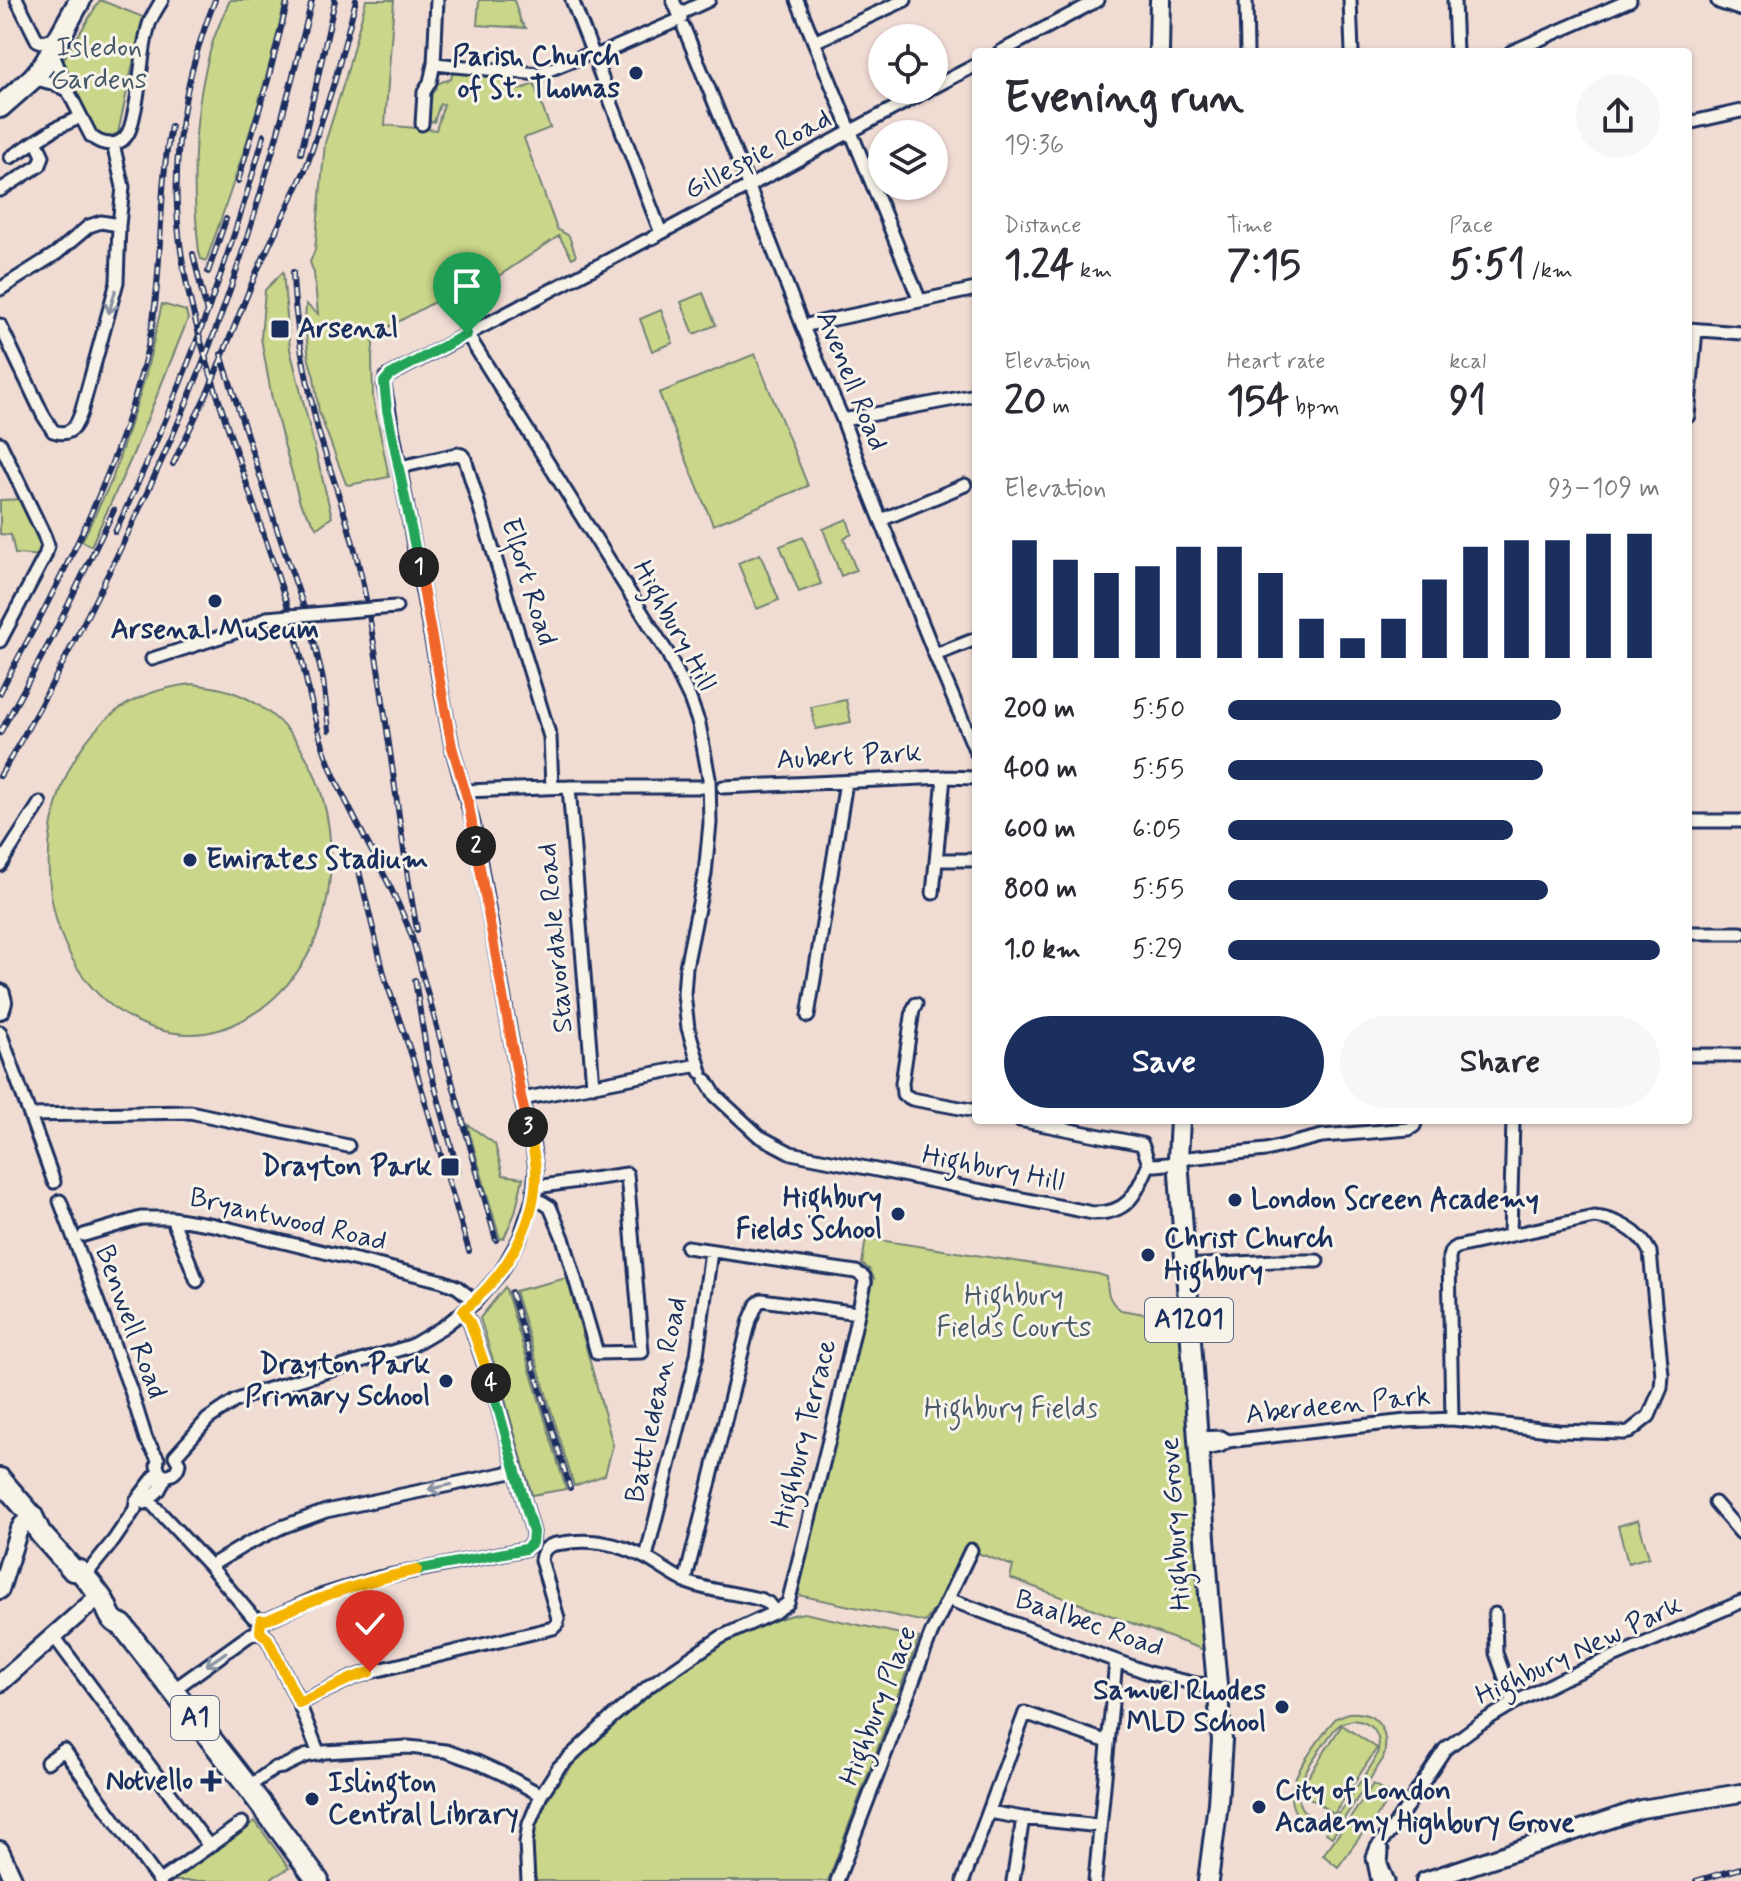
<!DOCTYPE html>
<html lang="en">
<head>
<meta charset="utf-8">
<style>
	:root { --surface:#fff; --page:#f7f7f7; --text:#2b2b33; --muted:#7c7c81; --accent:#1b2f5e }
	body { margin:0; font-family:Mynerve,sans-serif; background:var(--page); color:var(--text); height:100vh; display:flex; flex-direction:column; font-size:30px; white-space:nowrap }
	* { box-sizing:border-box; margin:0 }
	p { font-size:26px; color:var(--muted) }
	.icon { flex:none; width:44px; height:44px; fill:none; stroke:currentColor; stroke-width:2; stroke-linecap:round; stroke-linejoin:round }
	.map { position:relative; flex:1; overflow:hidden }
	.side { position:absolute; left:972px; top:48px; width:720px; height:1076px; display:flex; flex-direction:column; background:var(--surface); border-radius:8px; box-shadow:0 2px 6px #0004 }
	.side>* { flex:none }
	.tools { position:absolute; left:868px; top:24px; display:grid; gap:16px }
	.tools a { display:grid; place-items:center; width:80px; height:80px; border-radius:50%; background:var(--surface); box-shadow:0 2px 6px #0004; font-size:40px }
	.pin { position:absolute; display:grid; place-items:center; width:68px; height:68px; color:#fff; margin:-82px -34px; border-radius:50% 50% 50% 0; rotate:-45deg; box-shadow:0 0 8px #0007 }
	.pin .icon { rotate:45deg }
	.km { position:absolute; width:40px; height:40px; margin:-20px; border-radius:50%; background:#222; color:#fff; font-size:22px; line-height:40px; text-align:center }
	.round { display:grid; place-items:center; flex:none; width:84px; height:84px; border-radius:42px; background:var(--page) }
	.headline { display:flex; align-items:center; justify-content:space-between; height:136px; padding:0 32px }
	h1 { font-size:44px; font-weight:800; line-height:60px }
	.figures { display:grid; grid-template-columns:repeat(3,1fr); gap:12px; height:136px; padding:8px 32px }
	.figures div { display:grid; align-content:center }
	.figures b { font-size:40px; font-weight:800 }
	.figures small { font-size:22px; font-weight:400 }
	.figures p { font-size:22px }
	.chart { height:224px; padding:16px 32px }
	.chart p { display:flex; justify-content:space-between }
	.chart svg { width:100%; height:144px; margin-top:8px; stroke:var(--accent); stroke-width:6 }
	.cta { display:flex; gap:16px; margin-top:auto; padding:16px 32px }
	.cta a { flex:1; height:92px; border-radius:48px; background:var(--accent); color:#fff; font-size:32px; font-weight:800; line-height:92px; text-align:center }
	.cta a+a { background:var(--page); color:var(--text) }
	ul { padding:0 32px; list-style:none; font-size:26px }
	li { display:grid; grid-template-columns:128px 96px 1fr; align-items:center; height:60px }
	li i { height:20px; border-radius:10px; background:var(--accent) }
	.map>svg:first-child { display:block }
	.green { fill:#cad689; stroke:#728274; stroke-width:2; fill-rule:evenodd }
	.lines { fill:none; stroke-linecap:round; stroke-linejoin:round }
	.street-casing { stroke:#1b2f5e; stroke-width:17 }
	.secondary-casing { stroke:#1b2f5e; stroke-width:22 }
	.primary-casing { stroke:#1b2f5e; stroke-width:24 }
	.highway-casing { stroke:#1b2f5e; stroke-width:26 }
	.street { stroke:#f7f3e8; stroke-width:11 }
	.secondary { stroke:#f7f3e8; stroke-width:16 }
	.primary { stroke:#f7f3e8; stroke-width:18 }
	.highway { stroke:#f7f3e8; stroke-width:20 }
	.rail-casing { stroke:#1b2f5e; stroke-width:6 }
	.rail { stroke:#f7f3e8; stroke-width:3; stroke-dasharray:9; stroke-linecap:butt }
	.street-bridge-casing { stroke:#1b2f5e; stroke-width:17; stroke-linecap:butt }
	.street-bridge { stroke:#f7f3e8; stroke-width:11 }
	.oneway { stroke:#8991a3 }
	.split-1-casing { stroke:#fff; stroke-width:16 }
	.split-2-casing { stroke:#fff; stroke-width:16 }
	.split-3-casing { stroke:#fff; stroke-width:16 }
	.split-4-casing { stroke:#fff; stroke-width:16 }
	.split-5-casing { stroke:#fff; stroke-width:16 }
	.split-6-casing { stroke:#fff; stroke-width:16 }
	.split-1 { stroke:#22a559; stroke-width:10 }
	.split-2 { stroke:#f0652b; stroke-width:10 }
	.split-3 { stroke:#f0652b; stroke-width:10 }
	.split-4 { stroke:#f5b400; stroke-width:10 }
	.split-5 { stroke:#22a559; stroke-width:10 }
	.split-6 { stroke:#f5b400; stroke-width:10 }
	.poi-dot { fill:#1b2f5e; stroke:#f7f3e8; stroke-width:3 }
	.labels { text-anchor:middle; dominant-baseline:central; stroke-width:6; stroke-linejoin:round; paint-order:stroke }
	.shield { fill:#f7f3e8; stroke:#5d6a87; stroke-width:2 }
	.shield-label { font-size:26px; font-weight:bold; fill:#1b2f5e }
	.park-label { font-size:28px; fill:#475969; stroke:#f7f3e8 }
	.poi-label { font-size:28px; font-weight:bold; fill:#1b2f5e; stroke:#f7f3e8; text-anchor:end }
	.street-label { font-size:28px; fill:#1b2f5e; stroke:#f7f3e8 }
</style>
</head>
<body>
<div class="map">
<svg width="1741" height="1881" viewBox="0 0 1741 1881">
	<rect width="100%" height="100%" fill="#f1dcd4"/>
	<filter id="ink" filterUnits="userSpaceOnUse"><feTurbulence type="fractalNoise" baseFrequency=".0125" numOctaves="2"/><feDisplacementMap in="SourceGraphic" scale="16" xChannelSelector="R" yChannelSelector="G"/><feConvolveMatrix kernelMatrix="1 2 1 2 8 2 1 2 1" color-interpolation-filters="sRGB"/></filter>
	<g filter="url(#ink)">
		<path class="green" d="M100,0L143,17L118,133L103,139L95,134L62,62Z
			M230,0H285C266,89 237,176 206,261L201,259L199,252C191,181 192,110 213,41C218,27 224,13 230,0Z
			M366,0H394L385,125L436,130L444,104H440L434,122L426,121C428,96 422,86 451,79L453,71L514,77L519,90L534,84L550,128L524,138L557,229L569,236L576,256L572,258L559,236L461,301L454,291L374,335L372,358L373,398L389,477L349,485L346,484L319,412L314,377L309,360L305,323L306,304L318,314L314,273L310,262L315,250L325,143L346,76Z
			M479,0H514L521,22L526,28L477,25Z
			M283,272L290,349L332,517L317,528L300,503L272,399L261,338L265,290Z
			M703,293L716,325L694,334L681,302Z
			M162,304L186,311L188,319L131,459L91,546L82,541L112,480L145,378Z
			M661,310L673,343L652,351L640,319Z
			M755,354L808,486L713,525L659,393Z
			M27,499L44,535L45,556L15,554L11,535L0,534V500Z
			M847,519L852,534L844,538L856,570L841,576L823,529Z
			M803,537L821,584L799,592L780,546Z
			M760,554L779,600L757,609L738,563Z
			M193,684C205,686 218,687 229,691C328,724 352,859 313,945C295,983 263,1015 222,1029C197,1037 169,1035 145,1025C28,978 19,793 110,716C133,697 163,687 193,684Z
			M846,700L851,722L816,729L811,707Z
			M467,1124L495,1144L503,1175L523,1178L515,1213L504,1238L500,1239Z
			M866,1238L1098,1274L1107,1277C1107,1292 1108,1301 1121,1310L1181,1320L1204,1650L1010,1578L1013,1566L967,1549L946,1592L925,1622L798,1595L874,1278L869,1269L862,1264Z
			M567,1278L613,1445L605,1475L574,1486L515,1291Z
			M505,1287L507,1293L566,1489L532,1495L503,1392L480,1318Z
			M1638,1520L1649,1557L1628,1563L1618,1526Z
			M804,1613L919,1638L828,1881H536C532,1858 531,1836 540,1814C570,1742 726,1623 804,1613Z
			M1348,1713C1377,1710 1391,1732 1383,1759L1332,1837L1326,1833L1330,1826C1319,1827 1309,1826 1301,1819C1272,1793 1314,1749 1329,1726L1336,1718ZM1353,1720C1362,1721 1369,1723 1374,1730C1388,1749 1368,1770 1358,1785C1352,1794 1346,1809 1336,1815C1325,1822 1311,1820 1303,1810C1285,1789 1322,1748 1334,1730L1342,1723Z
			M1342,1725L1377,1748L1334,1814L1299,1791Z
			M1373,1784L1391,1795L1366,1832L1349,1820Z
			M255,1821L289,1868L267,1881H168Z
			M1347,1823L1362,1834L1338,1867L1323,1855Z"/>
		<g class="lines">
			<defs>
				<path id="street" d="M17,0L37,40L41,42L58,38
					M572,0L593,54
					M797,0L920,301
					M1246,0L1247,52
					M1350,0L1352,52
					M1454,0L1456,52
					M679,14L709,0
					M684,28L749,187L803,327L843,420L864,478L935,655L976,752
					M814,42L905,0
					M52,52L68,91L91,136C102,146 120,148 128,133C132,126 133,117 135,109C141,82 141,54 148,28C150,18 157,9 162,0
					M1000,52L1098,0
					M1511,52L1630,0
					M434,64L539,74L586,55L600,54L681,19L673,0
					M598,68L661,233
					M33,78L55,84L68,91
					M934,87L976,65
					M1688,123L1741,111
					M422,124L424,92L430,82L434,64L437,0
					M11,157L56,128L81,117
					M0,190L40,165L43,156L36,141
					M652,238L928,90
					M0,289L57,253L89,226L101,222L119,225
					M0,325L43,415L53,431C70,437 76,427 81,413L117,282L119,225L123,187L113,144
					M803,327L811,324L976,289
					M1688,329L1741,333
					M467,334L668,654L690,699L699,724L709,778L710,823L705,874L686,967L684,994L688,1028L701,1072
					M1688,416L1696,330
					M843,420L976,395
					M0,443L44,535L48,546L45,556L0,641
					M400,467L458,454L462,455L465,459L550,737L552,788
					M881,520L965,485
					M382,608L396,607
					M935,655L976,639
					M152,659L248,628L267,618
					M569,787L593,1086
					M723,787L944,777L976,778
					M465,791L569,787H709
					M1688,821H1741
					M937,860H976
					M0,865L40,803
					M933,893L944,777
					M1688,933H1741
					M916,1004L913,1010L902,1083L903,1094L912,1099L976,1111
					M808,1016L846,782
					M0,1032L54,1182
					M1688,1055H1741
					M706,1080L716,1096L759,1136L791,1153L1093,1213C1129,1214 1136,1193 1149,1164L1156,1165L1178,1163
					M522,1099L698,1065
					M30,1115L190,1112L348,1146
					M1019,1120L1142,1144L1149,1164
					M1178,1159L1266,1150L1322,1136L1409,1129L1414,1126L1416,1120
					M533,1199L542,1202L550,1207L563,1238L597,1353L642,1352L627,1174L543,1186
					M60,1201L131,1391L146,1439L158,1459
					M172,1218L197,1281
					M84,1235L141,1218H172L214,1225L442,1281L457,1287L475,1301
					M1510,1235L1513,1120
					M1186,1266L1275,1261H1317
					M1198,1438L1221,1437L1228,1441L1220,1446L1199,1450
					M1228,1441L1406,1421L1452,1419L1558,1431L1623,1433L1629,1432L1649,1416L1661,1388L1662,1375L1650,1252C1639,1230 1616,1219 1594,1217L1457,1247L1451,1251L1449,1257L1452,1419
					M175,1456L208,1419L235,1401L262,1391L411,1346L443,1327L474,1303L501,1272L520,1238L533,1199L536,1170L533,1147L521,1096L473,823L452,747L384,385L386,377L390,375L645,241
					M142,1493L210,1566L253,1617L261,1620
					M145,1503L159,1490L167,1475C174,1475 178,1470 179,1463L175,1456
					M1715,1503L1741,1533
					M646,1557L697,1355L711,1251
					M210,1566L245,1545L282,1527L326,1511L516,1471
					M84,1577L114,1540L135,1509L136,1501L159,1471L157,1466L158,1459
					M685,1582L750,1320L757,1304L762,1300L858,1313
					M948,1599L1149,1673L1197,1684L1217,1685
					M1495,1614L1496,1653L1514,1703
					M261,1620H267L323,1595L378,1578L525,1549L532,1543L533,1532L495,1396L470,1322L463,1311
					M260,1632L268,1639L299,1703L319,1754
					M53,1635L209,1846
					M173,1690L251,1634L260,1632
					M299,1703L352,1678L370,1672L553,1628L557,1624L558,1618L541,1560C543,1547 550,1544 563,1543C592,1538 620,1544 646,1558C661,1566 674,1577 689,1583C713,1592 738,1593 762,1600L768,1603L775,1612
					M47,1762L64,1750L159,1881
					M248,1787L275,1768L282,1767L305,1756L325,1752L408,1747L446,1751L477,1762L503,1774L541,1795
					M989,1812L1023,1818L1100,1826
					M1382,1851L1381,1864L1388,1881
					M160,1881L242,1823
					M528,1881L526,1843L529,1824L541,1795L559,1767L611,1718L649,1686L721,1637L775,1612L788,1603L837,1408L865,1282L864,1277L856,1272L687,1247
					M837,1881L931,1634L971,1550
					M963,1881L1025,1713L1108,1742
					M1013,1881L1023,1818
					M1095,1881L1116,1661
					M1378,1881L1373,1857L1377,1847L1390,1832L1445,1749L1479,1724L1514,1703L1562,1679L1741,1602"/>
				<path id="secondary" d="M1720,0L1741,7
					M0,1590L18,1532L22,1525L32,1516
					M0,1683L99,1596
					M0,1850L14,1881
					M1425,1881L1641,1809L1741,1793"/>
				<path id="primary" d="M1159,52L1160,0
					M0,994L2,1002L0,1009
					M1180,1120L1178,1159L1210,1608L1222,1740L1218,1803L1208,1881"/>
				<path id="highway" d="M0,107L33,78L44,65L80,0
					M0,1479L32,1516L40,1533L73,1570C75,1570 77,1570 79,1571C84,1574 100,1596 104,1602C109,1611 109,1621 122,1625L248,1787L318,1881"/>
			</defs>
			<use href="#street" class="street-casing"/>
			<use href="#secondary" class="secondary-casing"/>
			<use href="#primary" class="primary-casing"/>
			<use href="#highway" class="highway-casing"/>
			<use href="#street" class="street"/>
			<use href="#secondary" class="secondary"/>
			<use href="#primary" class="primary"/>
			<use href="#highway" class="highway"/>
			<defs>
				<path id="rail" d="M215,0C189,65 174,137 177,207C180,283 204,354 227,425C247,485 267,544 287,604C305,659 310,719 333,773C357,829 391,880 412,937L496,1240
					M301,153L335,0
					M238,181L268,80L288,0
					M193,254L207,313
					M208,272L226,219
					M293,272C294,314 301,353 310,393C313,409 316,425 321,440C335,485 351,529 361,575C386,692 395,812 417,930
					M221,354L277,529L311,628L323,680L329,730
					M173,464L209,389L257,271L306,168L335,80L356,0
					M115,532C176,405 226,271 264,135
					M0,693C15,662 33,632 48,602C91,519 129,434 149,342C164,271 157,197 171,126
					M0,733L53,636L114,510
					M0,776C40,710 75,641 109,572C156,477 199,381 233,281C264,189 289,94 312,0
					M358,867L385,978L412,1056L469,1251
					M415,980L428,1061L458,1171
					M511,1292L570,1488
					M1696,1881L1741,1868"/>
			</defs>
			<use href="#rail" class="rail-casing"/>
			<use href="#rail" class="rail"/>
			<defs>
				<path id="street-bridge" d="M267,618L382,608"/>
			</defs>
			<use href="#street-bridge" class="street-bridge-casing"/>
			<use href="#street-bridge" class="street-bridge"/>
		</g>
		<defs><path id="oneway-shaft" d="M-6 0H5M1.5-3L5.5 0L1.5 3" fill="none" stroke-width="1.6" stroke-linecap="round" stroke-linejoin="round" transform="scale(2)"/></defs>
		<g class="oneway">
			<use href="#oneway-shaft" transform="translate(112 302) rotate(106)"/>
			<use href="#oneway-shaft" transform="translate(440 1487) rotate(168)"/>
			<use href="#oneway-shaft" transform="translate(216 1659) rotate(145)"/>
		</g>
	</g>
	<g class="lines" filter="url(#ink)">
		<defs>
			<path id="split-1" d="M419,567L387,410L384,382L390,375L467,334"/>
			<path id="split-2" d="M419,567L452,747L468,801L476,846"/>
			<path id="split-3" d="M476,846L521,1096L528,1127"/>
			<path id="split-4" d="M491,1383L470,1322L463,1311C504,1277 537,1225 536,1170C535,1155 531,1141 528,1127"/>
			<path id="split-5" d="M417,1570L525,1549L532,1543L533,1532L491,1383"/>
			<path id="split-6" d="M370,1672L352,1678L299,1703L268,1639L260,1632L261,1620H267C319,1597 361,1582 417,1570"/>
		</defs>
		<use href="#split-1" class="split-1-casing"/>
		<use href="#split-2" class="split-2-casing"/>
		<use href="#split-3" class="split-3-casing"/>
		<use href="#split-4" class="split-4-casing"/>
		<use href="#split-5" class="split-5-casing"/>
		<use href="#split-6" class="split-6-casing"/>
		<use href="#split-1" class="split-1"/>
		<use href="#split-2" class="split-2"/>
		<use href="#split-3" class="split-3"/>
		<use href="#split-4" class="split-4"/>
		<use href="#split-5" class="split-5"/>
		<use href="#split-6" class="split-6"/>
	</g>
	<g class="poi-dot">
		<circle cx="636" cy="73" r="8"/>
		<rect x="270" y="319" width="20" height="20" rx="4"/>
		<circle cx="215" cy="601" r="8"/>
		<circle cx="190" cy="860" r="8"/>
		<rect x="440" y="1157" width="20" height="20" rx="4"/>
		<circle cx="1235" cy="1200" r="8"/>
		<circle cx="898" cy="1214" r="8"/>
		<circle cx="1148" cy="1255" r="8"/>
		<circle cx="446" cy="1381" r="8"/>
		<circle cx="1282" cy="1707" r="8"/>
		<path d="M207 1769h8v8h8v8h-8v8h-8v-8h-8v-8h8z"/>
		<circle cx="312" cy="1799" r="8"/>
		<circle cx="1259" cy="1807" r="8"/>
	</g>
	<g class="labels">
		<g class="shield">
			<rect x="1145" y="1298" width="88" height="44" rx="6"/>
			<rect x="171" y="1696" width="48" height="44" rx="6"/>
		</g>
		<g class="shield-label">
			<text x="1189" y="1320">A1201</text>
			<text x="195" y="1718">A1</text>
		</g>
		<g class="park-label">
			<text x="99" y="48">Isledon<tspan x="99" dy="32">Gardens</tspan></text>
			<text x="1014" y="1296">Highbury<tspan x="1014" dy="32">Fields Courts</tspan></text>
			<text x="1011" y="1409">Highbury Fields</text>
		</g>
		<g class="poi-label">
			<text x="620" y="57">Parish Church<tspan x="620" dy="32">of St. Thomas</tspan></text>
			<text x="298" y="329" text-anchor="start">Arsenal</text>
			<text x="215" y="630" text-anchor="middle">Arsenal Museum</text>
			<text x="206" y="860" text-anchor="start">Emirates Stadium</text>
			<text x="432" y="1167">Drayton Park</text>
			<text x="882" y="1198">Highbury<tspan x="882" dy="32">Fields School</tspan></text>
			<text x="1251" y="1200" text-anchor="start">London Screen Academy</text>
			<text x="1164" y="1239" text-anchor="start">Christ Church<tspan x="1164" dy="32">Highbury</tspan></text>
			<text x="430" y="1365">Drayton Park<tspan x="430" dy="32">Primary School</tspan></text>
			<text x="1266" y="1691">Samuel Rhodes<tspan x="1266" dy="32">MLD School</tspan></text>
			<text x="193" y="1781">Notvello</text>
			<text x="328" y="1783" text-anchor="start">Islington<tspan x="328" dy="32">Central Library</tspan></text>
			<text x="1275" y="1791" text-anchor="start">City of London<tspan x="1275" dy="32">Academy Highbury Grove</tspan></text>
		</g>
		<g class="street-label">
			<text transform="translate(758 155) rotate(-28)">Gillespie Road</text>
			<text transform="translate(851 381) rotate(68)">Avenell Road</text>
			<text transform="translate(528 582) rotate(73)">Elfort Road</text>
			<text transform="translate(674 626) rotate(61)">Highbury Hill</text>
			<text transform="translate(849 757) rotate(-3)">Aubert Park</text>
			<text transform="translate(556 938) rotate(-95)">Stavordale Road</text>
			<text transform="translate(993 1169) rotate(11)">Highbury Hill</text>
			<text transform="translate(288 1220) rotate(13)">Bryantwood Road</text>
			<text transform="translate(130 1322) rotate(70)">Benwell Road</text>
			<text transform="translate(657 1400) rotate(-78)">Battledean Road</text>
			<text transform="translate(1338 1406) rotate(-6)">Aberdeen Park</text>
			<text transform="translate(805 1434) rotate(-76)">Highbury Terrace</text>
			<text transform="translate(1176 1524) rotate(-94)">Highbury Grove</text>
			<text transform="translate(1089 1624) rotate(19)">Baalbec Road</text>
			<text transform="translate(1579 1651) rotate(-25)">Highbury New Park</text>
			<text transform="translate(879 1706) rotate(-69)">Highbury Place</text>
		</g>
	</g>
</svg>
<div class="tools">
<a><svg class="icon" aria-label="locate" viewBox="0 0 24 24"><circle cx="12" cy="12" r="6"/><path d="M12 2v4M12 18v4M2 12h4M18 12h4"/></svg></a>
<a><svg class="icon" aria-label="layers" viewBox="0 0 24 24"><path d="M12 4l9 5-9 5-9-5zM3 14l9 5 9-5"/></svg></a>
</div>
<div class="pin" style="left:467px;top:334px;background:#1e9e55"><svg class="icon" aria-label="arrive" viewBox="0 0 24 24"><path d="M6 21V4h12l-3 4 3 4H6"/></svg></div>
<div class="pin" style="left:370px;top:1672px;background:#d93025"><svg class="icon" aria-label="check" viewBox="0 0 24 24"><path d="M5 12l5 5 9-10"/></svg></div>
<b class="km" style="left:419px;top:567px">1</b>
<b class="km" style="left:476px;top:846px">2</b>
<b class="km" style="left:528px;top:1127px">3</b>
<b class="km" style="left:491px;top:1383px">4</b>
<section class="side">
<div class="headline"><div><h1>Evening run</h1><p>19:36</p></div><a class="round"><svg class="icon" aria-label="share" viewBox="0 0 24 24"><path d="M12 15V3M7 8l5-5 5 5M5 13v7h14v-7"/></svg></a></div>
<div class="figures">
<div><p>Distance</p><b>1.24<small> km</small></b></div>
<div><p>Time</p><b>7:15</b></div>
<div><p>Pace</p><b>5:51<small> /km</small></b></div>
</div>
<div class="figures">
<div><p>Elevation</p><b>20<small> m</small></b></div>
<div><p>Heart rate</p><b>154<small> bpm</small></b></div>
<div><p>kcal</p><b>91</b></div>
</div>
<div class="chart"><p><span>Elevation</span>93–109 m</p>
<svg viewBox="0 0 160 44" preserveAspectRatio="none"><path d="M5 44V8M15 44V14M25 44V18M35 44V16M45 44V10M55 44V10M65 44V18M75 44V32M85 44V38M95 44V32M105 44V20M115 44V10M125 44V8M135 44V8M145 44V6M155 44V6"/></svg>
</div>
<ul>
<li><b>200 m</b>5:50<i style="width:77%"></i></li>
<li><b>400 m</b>5:55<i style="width:73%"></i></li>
<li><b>600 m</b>6:05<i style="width:66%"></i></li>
<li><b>800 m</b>5:55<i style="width:74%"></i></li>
<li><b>1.0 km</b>5:29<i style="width:100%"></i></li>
</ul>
<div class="cta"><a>Save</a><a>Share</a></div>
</section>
</div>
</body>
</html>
